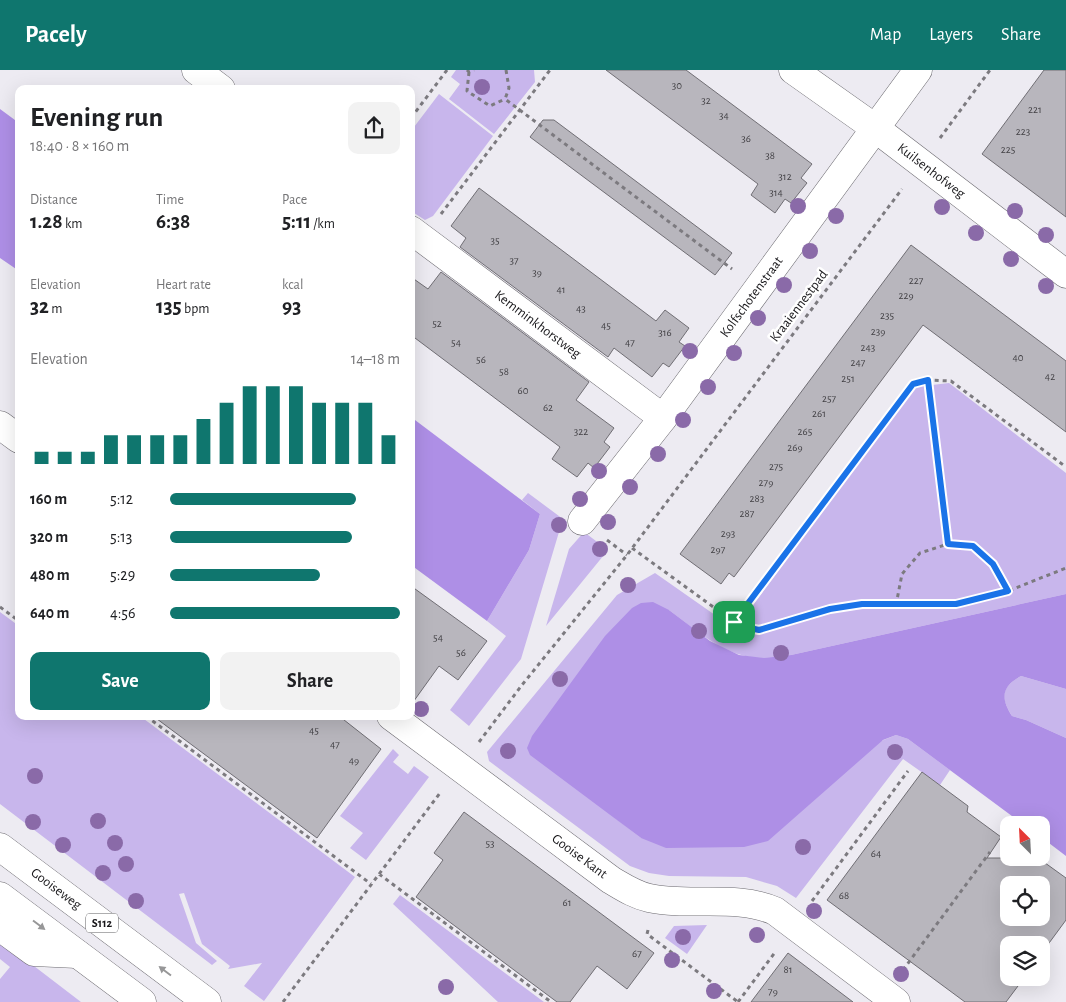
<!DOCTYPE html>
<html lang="en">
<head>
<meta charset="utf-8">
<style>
	:root { --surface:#fff; --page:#f2f2f2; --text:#202124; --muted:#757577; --accent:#0f766e }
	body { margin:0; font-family:"Alegreya Sans",sans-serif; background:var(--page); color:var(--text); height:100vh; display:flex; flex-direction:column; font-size:19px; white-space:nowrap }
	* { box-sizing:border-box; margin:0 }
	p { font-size:16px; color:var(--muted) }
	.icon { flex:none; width:28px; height:28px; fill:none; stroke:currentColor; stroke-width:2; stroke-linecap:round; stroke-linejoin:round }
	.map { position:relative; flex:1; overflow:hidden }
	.sheet { position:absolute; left:15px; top:15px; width:400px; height:635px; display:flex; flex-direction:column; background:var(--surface); border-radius:10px; box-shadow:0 5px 20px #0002 }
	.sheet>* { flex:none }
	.needle { width:32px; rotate:336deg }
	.buttons { position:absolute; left:1000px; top:746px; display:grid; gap:10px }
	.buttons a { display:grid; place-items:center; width:50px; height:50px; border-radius:10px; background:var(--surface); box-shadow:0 5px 20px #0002; font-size:25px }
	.pin { position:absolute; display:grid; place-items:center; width:42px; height:42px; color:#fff; margin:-21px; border-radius:10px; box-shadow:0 2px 8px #0006 }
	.round { display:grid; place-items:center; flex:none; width:52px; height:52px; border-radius:10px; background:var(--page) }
	.head { display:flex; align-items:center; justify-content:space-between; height:85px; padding:0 15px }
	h1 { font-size:28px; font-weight:700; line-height:38px }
	.figures { display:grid; grid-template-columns:repeat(3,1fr); gap:8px; height:85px; padding:5px 15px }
	.figures div { display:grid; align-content:center }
	.figures b { font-size:21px; font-weight:700 }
	.figures small { font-size:14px; font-weight:400 }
	.figures p { font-size:14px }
	.chart { height:140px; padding:10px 15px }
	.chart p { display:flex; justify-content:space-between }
	.chart svg { width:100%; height:90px; margin-top:5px; stroke:var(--accent); stroke-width:6 }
	.cta { display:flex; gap:10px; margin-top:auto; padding:10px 15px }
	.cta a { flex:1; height:58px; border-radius:10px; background:var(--accent); color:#fff; font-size:20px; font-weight:700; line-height:58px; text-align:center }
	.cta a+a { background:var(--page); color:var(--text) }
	ul { padding:0 15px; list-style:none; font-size:16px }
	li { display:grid; grid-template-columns:80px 60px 1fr; align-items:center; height:38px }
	li i { height:12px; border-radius:6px; background:var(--accent) }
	header { display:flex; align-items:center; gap:30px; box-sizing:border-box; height:70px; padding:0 25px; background:var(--accent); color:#fff }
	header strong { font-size:24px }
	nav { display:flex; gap:28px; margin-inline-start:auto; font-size:18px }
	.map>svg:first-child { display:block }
	.green { fill:#c8b6ec }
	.water { fill:#ae8fe6 }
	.building { fill:#b8b6bd; stroke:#706e74; fill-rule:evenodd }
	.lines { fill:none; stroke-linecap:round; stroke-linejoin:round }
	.street-casing { stroke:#6c6a70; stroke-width:29 }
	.highway-casing { stroke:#6c6a70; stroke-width:29 }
	.path { stroke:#7c7a7f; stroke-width:3; stroke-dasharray:4 4; stroke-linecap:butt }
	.street { stroke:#fff; stroke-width:28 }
	.highway { stroke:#fff; stroke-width:28 }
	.tree { fill:#8a6aa8 }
	.oneway { fill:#979798 }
	.route-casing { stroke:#fff; stroke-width:10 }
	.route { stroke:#1a73e8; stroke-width:6 }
	.labels { text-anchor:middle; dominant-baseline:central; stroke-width:5; stroke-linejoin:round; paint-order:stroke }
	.number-label { font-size:11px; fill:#403f43 }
	.shield { fill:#fff; stroke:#5d5d5f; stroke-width:1 }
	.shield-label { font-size:12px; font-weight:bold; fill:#18171a }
	.street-label { font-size:14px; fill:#18171a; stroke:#fff }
</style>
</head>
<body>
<header>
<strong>Pacely</strong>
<nav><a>Map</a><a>Layers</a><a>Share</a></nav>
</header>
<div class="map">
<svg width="1066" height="932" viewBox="0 0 1066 932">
	<rect width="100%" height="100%" fill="#edebf2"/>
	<path class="green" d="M456,0H534L535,12L494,64L449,29L460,14L451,7Z
		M439,24L493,66L433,146L425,150L411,141V61Z
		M949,313L1066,403V524L791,585C782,586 773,588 764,588C727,589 697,561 669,540L615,748L641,768L896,665L908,669L950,700L940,715L903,689L796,828L777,816L746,807L669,806L649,803L630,796L489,691L487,682L617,525L655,503L735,559L915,317Z
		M528,423L567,452L559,462L521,589L469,656L450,640L506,566L487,551L529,480L540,444L522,430Z
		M584,462L608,480L546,556L569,479Z
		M0,542L19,556V646H140L355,807L264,931L244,916L262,893L228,899L230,896L202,874L184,823L179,824L196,873L217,891L212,895L0,734Z
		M1021,606L1066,619V668L1026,650L1012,646C1000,627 1001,618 1021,606Z
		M393,679L399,685L393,692L408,704L414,696L429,707L366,790L350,778L363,763L340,746Z
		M400,825L544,932H498L393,834Z
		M707,855L687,884L665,868L674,856Z
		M0,870L81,932H0V909L10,897L0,889Z"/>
	<path class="water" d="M0,39L19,53V201L0,188Z
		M411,347L540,444L529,480L487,551L411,495Z
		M1066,524V619L1021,606C1002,617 1000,627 1012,646L1026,650L1066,668V786L1041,767V755H1024L908,669L896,665L883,670L768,771L744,777L666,778L641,768L530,685L527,678L532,666L605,566L632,538L641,533L653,532L669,540L710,571L739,585L764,588L791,585Z"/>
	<path class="building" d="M606,0H686L812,94L801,108L807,113L791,133L785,129L775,143L751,125L758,114Z
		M1044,0H1066V147L982,84Z
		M543,50H554L732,183L715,205L530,67Z
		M479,118L656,251L665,240L689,258L679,272L685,276L669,297L663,293L652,307L614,278L608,287L460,177L466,168L451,156Z
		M911,175L1066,291V362L923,255L734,507L729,503L721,514L680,484Z
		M441,202L589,312L576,330L614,358L604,372L610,377L594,398L588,393L577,407L552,389L560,377L411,265V207L428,219Z
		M411,516L487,571L458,610L439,596L411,635Z
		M153,646H339L381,679L317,768Z
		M922,702L968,736L967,742L1001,767L987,788H1030L1038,793L1041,790L1066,808V850L1041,884V875H1009V908H1024L1006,932H965L827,830ZM1009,815H1041V848H1009Z
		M464,742L654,883L627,919L597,896L570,932H557L416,827L443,790L434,783Z
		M788,883L853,932H751Z"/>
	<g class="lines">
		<defs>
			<g id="street">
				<path d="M196,0L221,19"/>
				<path id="s1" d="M793,0L875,58L1066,204"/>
				<path id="s2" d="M411,160L663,348"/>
				<path d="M0,355L19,369"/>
				<path id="s3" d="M582,451L663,348L918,0"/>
				<path id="s4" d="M391,646L611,810C623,817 635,825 649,828C691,837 735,824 775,841L896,932"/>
			</g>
			<g id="highway">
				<path id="s5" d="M0,777L207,932"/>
				<path d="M0,826L142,932"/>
				<path d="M0,857L34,882L77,884"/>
			</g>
		</defs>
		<use href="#street" class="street-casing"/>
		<use href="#highway" class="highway-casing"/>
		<path class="path" d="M467,0L469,2L474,0
			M506,0L509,18L505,29L732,199
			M469,2L467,21L490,36L505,29
			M411,48L447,0
			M940,68L990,0
			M441,144L550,0
			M928,310L948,474
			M607,470L627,485
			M632,478L734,552L741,556L759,560L830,539L862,534L896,536L956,534L1008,521L1066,498
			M896,535L902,504L920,483L948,474L973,476L993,494L1008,521
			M0,537L19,551
			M734,552L913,314L928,310L951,311L1066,397
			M146,646L371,814
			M479,672L522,615L627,485L902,119
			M379,804L551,932
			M812,831L908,701
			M648,860L647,864L738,932
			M903,900L990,782
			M283,932L440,723
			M738,932L776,881"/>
		<use href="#street" class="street"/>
		<use href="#highway" class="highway"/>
	</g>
	<g class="tree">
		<circle cx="482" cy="17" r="8"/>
		<circle cx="798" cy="136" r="8"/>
		<circle cx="942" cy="137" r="8"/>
		<circle cx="1015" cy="141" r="8"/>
		<circle cx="836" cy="146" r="8"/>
		<circle cx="976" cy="163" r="8"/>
		<circle cx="1046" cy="165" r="8"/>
		<circle cx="810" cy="181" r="8"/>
		<circle cx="1011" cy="189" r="8"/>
		<circle cx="784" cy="215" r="8"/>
		<circle cx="1046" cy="216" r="8"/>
		<circle cx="758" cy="248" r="8"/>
		<circle cx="690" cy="281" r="8"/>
		<circle cx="734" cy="283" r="8"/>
		<circle cx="708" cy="317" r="8"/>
		<circle cx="683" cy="350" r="8"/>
		<circle cx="658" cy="384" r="8"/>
		<circle cx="599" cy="401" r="8"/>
		<circle cx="630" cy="417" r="8"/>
		<circle cx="580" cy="429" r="8"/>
		<circle cx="608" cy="452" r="8"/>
		<circle cx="559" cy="455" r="8"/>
		<circle cx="600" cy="479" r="8"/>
		<circle cx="628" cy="515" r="8"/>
		<circle cx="699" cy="561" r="8"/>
		<circle cx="781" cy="583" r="8"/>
		<circle cx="560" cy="609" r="8"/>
		<circle cx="421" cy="639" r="8"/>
		<circle cx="508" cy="681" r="8"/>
		<circle cx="895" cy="682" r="8"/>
		<circle cx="35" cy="706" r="8"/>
		<circle cx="98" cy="751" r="8"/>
		<circle cx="33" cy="752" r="8"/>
		<circle cx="115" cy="773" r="8"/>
		<circle cx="63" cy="775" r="8"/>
		<circle cx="803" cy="777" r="8"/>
		<circle cx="126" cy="794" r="8"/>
		<circle cx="103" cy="803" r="8"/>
		<circle cx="136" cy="831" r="8"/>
		<circle cx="814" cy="841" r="8"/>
		<circle cx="757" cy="865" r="8"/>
		<circle cx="683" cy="867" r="8"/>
		<circle cx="672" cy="890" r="8"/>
		<circle cx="901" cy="904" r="8"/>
		<circle cx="446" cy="917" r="8"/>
		<circle cx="714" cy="921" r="8"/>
	</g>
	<defs><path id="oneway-solid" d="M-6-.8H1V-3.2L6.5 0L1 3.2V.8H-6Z" transform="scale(1.25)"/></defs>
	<g class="oneway">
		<use href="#oneway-solid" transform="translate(39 855) rotate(37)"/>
		<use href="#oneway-solid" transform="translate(165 901) rotate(-143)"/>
	</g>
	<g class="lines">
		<defs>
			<path id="route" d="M928,310L948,474L973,476L993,494L1008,521L956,534H862L830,539L759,560L741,556L734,552L913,314Z"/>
		</defs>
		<use href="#route" class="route-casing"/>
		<use href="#route" class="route"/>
	</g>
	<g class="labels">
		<g class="number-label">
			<text x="677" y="15">30</text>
			<text x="706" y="30">32</text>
			<text x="1035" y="39">221</text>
			<text x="724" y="45">34</text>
			<text x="1023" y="61">223</text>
			<text x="746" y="68">36</text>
			<text x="1008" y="79">225</text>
			<text x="770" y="85">38</text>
			<text x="785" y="106">312</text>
			<text x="776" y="122">314</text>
			<text x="495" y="170">35</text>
			<text x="514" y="190">37</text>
			<text x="537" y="202">39</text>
			<text x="916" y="210">227</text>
			<text x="561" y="219">41</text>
			<text x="906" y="225">229</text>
			<text x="581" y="238">43</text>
			<text x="887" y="245">235</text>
			<text x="437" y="253">52</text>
			<text x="606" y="255">45</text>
			<text x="878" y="261">239</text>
			<text x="665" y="262">316</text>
			<text x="456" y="272">54</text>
			<text x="630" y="272">47</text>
			<text x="868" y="277">243</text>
			<text x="1018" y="287">40</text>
			<text x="481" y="289">56</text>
			<text x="858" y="292">247</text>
			<text x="504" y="301">58</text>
			<text x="1050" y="306">42</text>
			<text x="848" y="308">251</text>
			<text x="523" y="320">60</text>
			<text x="829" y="328">257</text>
			<text x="548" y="337">62</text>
			<text x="819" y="343">261</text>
			<text x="581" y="361">322</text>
			<text x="805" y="361">265</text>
			<text x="795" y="377">269</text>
			<text x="776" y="396">275</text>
			<text x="766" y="412">279</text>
			<text x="757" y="428">283</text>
			<text x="747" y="443">287</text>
			<text x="728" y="463">293</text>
			<text x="718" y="479">297</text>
			<text x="438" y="567">54</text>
			<text x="461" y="582">56</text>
			<text x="314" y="660">45</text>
			<text x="335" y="674">47</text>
			<text x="354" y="690">49</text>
			<text x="490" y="773">53</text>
			<text x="876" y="783">64</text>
			<text x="844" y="825">68</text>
			<text x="567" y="832">61</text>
			<text x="637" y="883">67</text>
			<text x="788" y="899">81</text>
			<text x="773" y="921">79</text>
		</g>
		<rect class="shield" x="86" y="843.5" width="32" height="19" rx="4"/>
		<g class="shield-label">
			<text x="102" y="853">S112</text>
		</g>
		<g class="street-label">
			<text stroke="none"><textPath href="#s1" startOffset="171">Kuilsenhofweg</textPath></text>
			<text stroke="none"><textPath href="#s3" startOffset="281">Kolfschotenstraat</textPath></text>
			<text transform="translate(799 236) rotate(-53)">Kraaiennestpad</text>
			<text stroke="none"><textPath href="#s2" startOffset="158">Kemminkhorstweg</textPath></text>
			<text stroke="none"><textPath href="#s4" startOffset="235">Gooise Kant</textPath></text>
			<text stroke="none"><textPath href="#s5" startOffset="70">Gooiseweg</textPath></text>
		</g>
	</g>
</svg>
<div class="buttons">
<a><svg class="needle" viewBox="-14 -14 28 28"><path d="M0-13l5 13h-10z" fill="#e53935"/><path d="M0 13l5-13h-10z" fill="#757577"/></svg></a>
<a><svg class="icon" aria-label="locate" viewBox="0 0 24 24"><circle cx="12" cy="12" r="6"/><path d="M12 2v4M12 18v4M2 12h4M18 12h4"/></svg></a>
<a><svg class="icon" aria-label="layers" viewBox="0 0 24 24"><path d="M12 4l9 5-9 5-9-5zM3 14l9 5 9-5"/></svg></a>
</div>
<div class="pin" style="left:734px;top:552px;background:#1e9e55"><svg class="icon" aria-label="arrive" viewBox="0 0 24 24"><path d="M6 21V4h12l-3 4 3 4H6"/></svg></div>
<section class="sheet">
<div class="head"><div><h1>Evening run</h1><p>18:40 · 8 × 160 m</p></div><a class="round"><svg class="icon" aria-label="share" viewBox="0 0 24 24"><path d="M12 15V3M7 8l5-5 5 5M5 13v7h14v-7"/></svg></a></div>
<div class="figures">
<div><p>Distance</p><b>1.28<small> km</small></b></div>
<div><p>Time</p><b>6:38</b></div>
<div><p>Pace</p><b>5:11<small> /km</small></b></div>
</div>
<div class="figures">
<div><p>Elevation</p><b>32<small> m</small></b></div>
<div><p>Heart rate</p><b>135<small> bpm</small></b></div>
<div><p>kcal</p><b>93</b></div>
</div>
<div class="chart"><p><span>Elevation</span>14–18 m</p>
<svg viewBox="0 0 160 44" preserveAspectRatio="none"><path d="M5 44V38M15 44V38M25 44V38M35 44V30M45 44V30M55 44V30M65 44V30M75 44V22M85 44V14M95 44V6M105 44V6M115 44V6M125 44V14M135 44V14M145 44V14M155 44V30"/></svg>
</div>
<ul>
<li><b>160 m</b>5:12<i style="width:81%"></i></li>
<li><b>320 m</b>5:13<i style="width:79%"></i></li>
<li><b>480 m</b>5:29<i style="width:65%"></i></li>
<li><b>640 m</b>4:56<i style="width:100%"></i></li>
</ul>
<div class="cta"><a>Save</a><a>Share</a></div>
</section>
</div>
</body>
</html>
